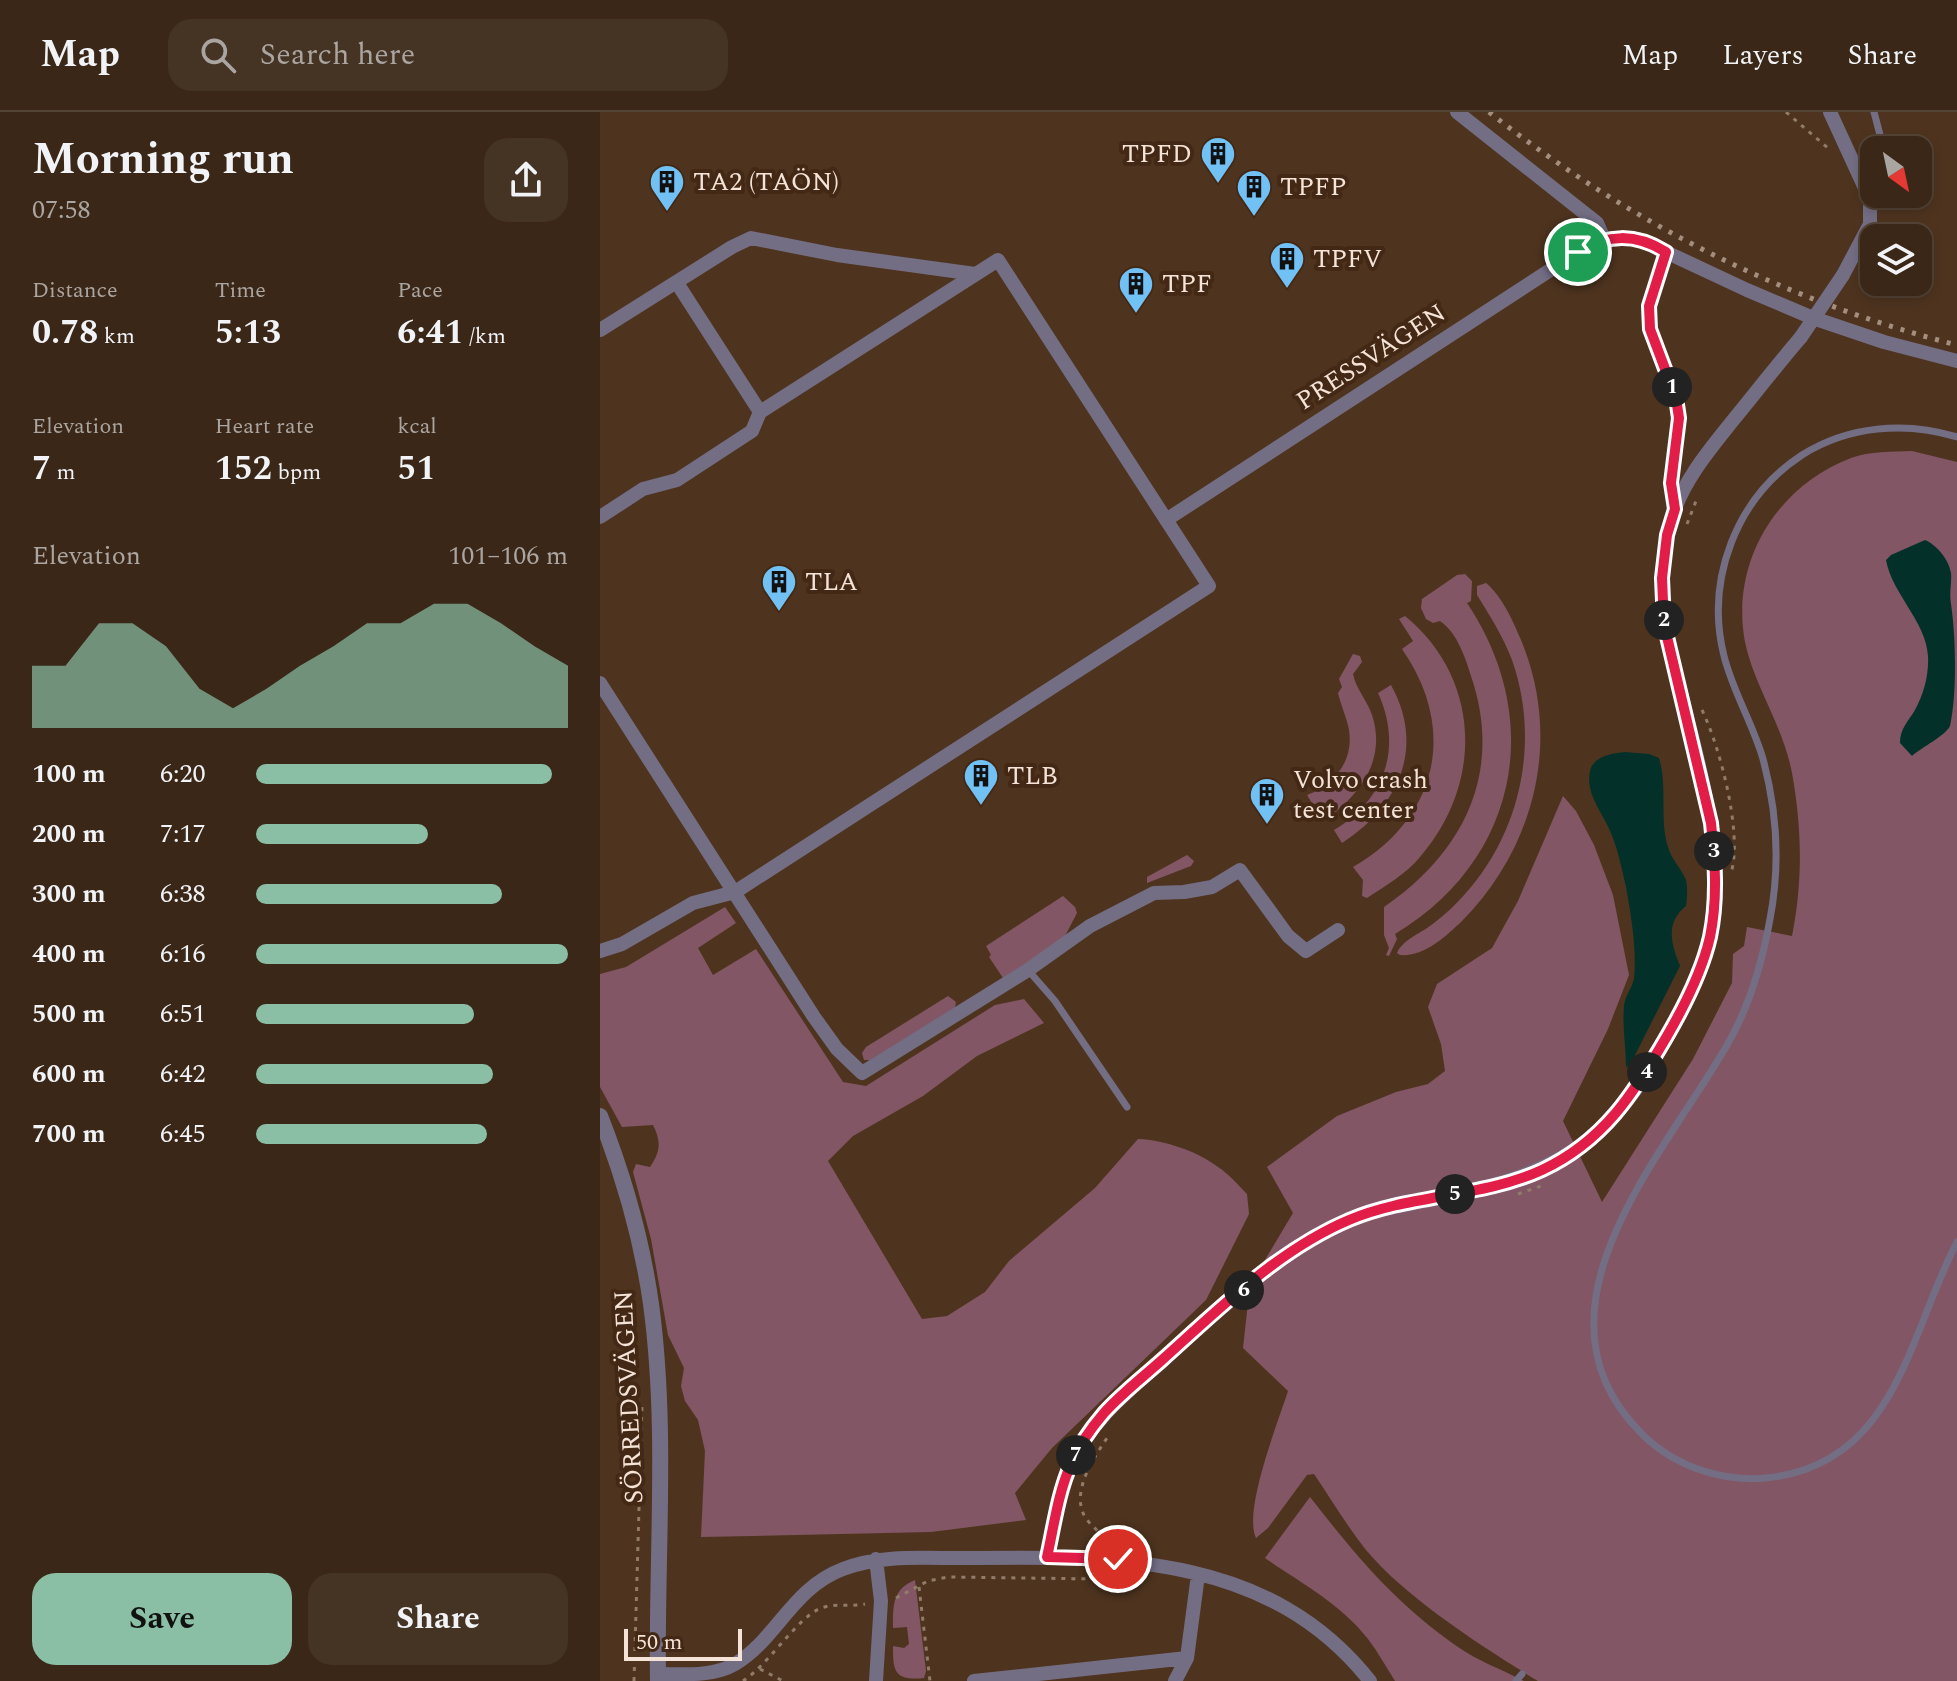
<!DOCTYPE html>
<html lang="en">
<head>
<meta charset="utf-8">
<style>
	:root { --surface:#3a2717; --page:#453324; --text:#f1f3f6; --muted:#aba5a1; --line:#544436; --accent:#8abfa5 }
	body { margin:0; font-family:Spectral,serif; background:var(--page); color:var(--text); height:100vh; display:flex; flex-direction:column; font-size:30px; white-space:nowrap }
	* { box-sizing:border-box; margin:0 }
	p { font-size:26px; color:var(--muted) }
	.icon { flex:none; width:44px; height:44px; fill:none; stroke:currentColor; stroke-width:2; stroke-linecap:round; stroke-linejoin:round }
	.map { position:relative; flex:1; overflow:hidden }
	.panel { display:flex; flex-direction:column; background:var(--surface); width:600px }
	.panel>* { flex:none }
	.needle { width:52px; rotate:147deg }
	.fabs { position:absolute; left:1260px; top:24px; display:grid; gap:16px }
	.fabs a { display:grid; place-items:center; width:72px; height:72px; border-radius:16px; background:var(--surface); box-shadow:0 4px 12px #0003,0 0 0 2px var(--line); font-size:40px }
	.scale { position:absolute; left:24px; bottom:20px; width:118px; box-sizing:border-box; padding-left:8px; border:4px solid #f4e3d6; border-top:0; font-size:22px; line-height:28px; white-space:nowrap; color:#f4e3d6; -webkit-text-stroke:6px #432915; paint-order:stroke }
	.pin { position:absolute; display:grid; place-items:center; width:68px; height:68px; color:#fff; margin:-34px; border:4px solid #fff; border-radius:50%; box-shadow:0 2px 8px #0007 }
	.km { position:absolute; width:40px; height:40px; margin:-20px; border-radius:50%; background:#222; color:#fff; font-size:22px; line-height:40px; text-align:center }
	.round { display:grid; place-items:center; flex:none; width:84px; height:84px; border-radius:24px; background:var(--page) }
	.headline { display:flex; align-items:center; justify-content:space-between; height:136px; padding:0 32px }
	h1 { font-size:44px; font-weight:700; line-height:60px }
	.figures { display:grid; grid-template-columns:repeat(3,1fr); gap:12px; height:136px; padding:8px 32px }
	.figures div { display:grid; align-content:center }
	.figures b { font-size:34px; font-weight:700 }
	.figures small { font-size:22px; font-weight:400 }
	.figures p { font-size:22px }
	.chart { height:224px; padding:16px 32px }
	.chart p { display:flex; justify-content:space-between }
	.chart svg { width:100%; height:144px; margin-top:8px; fill:var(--accent); opacity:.7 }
	.cta { display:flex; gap:16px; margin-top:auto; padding:16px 32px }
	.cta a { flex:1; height:92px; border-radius:24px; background:var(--accent); color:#111; font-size:32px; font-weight:700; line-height:92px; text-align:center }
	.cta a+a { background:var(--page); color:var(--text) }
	ul { padding:0 32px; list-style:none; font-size:26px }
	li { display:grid; grid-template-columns:128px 96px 1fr; align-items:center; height:60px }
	li i { height:20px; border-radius:10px; background:var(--accent) }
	header { display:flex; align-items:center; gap:48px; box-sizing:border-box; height:112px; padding:0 40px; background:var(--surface); border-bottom:2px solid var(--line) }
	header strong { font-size:38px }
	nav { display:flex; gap:44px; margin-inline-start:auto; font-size:28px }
	.search { width:560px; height:72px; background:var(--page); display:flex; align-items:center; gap:20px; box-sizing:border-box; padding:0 28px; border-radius:24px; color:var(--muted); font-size:30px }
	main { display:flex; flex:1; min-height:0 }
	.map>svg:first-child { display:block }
	.green { fill:#825665 }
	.water { fill:#033129 }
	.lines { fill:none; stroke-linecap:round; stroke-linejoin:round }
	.path { stroke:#917b69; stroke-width:3; stroke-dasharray:4 6; stroke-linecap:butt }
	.service { stroke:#746e85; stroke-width:7 }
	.minor { stroke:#746e85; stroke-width:14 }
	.tertiary { stroke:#746e85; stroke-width:16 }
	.rail { stroke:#a48e7e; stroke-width:5; stroke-dasharray:4 8; stroke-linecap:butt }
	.minor-bridge { stroke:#746e85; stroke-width:14 }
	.route-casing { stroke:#fff; stroke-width:16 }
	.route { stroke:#e11d48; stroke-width:10 }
	.labels { text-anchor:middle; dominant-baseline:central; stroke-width:8; stroke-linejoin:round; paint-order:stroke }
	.poi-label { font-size:26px; fill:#f4e3d6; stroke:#432915; text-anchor:start }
	.street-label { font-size:26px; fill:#f4e3d6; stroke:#432915 }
</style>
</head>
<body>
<header>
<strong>Map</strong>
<div class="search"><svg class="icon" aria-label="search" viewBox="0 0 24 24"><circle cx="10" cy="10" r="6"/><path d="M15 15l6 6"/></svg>Search here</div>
<nav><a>Map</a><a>Layers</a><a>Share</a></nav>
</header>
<main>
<section class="panel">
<div class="headline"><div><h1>Morning run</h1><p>07:58</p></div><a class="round"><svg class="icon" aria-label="share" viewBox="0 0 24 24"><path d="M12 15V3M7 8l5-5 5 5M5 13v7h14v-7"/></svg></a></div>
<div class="figures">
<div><p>Distance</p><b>0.78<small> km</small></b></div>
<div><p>Time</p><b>5:13</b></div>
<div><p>Pace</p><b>6:41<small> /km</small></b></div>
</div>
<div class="figures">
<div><p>Elevation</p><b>7<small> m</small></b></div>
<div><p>Heart rate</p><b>152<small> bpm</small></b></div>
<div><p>kcal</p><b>51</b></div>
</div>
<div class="chart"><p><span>Elevation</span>101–106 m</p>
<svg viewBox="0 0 160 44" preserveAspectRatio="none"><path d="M0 44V25L10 25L20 12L30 12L40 19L50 32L60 38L70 32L80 25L90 19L100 12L110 12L120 6L130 6L140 12L150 19L160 25V44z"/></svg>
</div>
<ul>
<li><b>100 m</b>6:20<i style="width:95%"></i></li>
<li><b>200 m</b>7:17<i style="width:55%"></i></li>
<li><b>300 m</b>6:38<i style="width:79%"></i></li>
<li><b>400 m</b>6:16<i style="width:100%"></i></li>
<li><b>500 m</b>6:51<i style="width:70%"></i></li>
<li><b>600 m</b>6:42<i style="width:76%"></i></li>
<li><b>700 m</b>6:45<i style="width:74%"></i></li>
</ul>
<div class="cta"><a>Save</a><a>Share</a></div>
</section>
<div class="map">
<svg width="1357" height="1569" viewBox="0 0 1357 1569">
	<rect width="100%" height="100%" fill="#4e341f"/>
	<path class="green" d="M1312,339L1357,350V1569H938C884,1536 806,1486 766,1438C747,1414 731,1387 714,1362L707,1363L668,1416L656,1426C643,1399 678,1310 688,1279L643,1236L650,1173L693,1101L667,1055L737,1004L796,980L828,972L845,959L841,932L828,895L837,872L892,836L918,789L963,684L976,699L994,733L1013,783L1029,863L1008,917L963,1009L1002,1090L1093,947L1132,871L1133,842L1144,834L1147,815L1192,824C1203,769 1202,716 1192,661C1183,613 1154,574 1145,530C1130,450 1177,374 1251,346C1270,339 1292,340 1312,339Z
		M865,462L872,469L871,489L867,491C946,609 917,749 795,822L797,827L789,844L786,843L789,836L784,823V795C863,741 903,662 872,567C866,548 858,521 840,509L833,511L826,507L821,496L822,487L857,463Z
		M886,471C902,484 913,509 921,528C962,626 936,734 862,809C845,825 824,845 800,843L797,841C803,827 822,821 834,811C846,802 856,792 865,782C922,719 940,627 912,548C903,524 890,504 877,483V474Z
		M805,504C881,566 884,671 820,745C806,762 785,774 767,786L762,784L763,768L753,755C838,706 858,617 802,537L813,529L799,507Z
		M753,542L760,544L762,550L753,562C756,577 767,588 772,603C787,648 759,685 723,709L707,683C734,673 754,649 749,618C747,606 741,594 738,581L742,575L739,567Z
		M791,573C826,636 798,695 742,731L734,718C785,688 803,635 778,581Z
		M587,743L594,749L591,754L547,771V765Z
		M463,784L475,795L477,801L463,828L403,866L389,845L391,843L386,834Z
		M125,795L136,811L98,836L113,863L156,837L243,970L266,974L395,893L424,887L444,911L377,944L323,984L253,1024L228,1049L322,1207L347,1204L385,1180L409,1149L495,1076L538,1027C564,1028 597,1039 618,1055C629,1062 638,1073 647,1082L649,1102L606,1188L452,1336L415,1381L426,1408L331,1420L101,1425L105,1339L98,1308L85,1289L81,1274L84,1256L68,1223L51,1127L33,1060L36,1052L50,1055C61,1039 61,1029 53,1013L22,1015L0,975V862L26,855Z
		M348,884L356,890L355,896L270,948H264L262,941L266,935Z
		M710,1385C757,1445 795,1491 858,1535C878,1549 903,1558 924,1569H795C786,1555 778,1540 768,1527C741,1492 701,1471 665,1446Z
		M315,1468L326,1559L324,1566C294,1569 293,1559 293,1534L304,1536L309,1532L307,1515L293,1516C293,1495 292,1477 315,1468Z"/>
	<path class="water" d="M1325,428C1337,433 1349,448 1351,461C1352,471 1349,481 1351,492C1356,525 1357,582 1350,614C1345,624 1322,635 1312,644L1300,631C1300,616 1308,610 1315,598C1324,582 1329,562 1328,544C1326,509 1292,482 1286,448L1291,443Z
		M1025,640L1049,642L1059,646C1068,676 1059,706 1068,735C1071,747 1082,757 1086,768C1088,776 1087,786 1086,794C1065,811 1071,831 1080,854L1030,953L1026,955C1026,935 1022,913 1024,894C1025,883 1033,875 1034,866C1037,837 1031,803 1026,775C1022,757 1018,738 1011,721C1003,701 985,682 990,659C993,644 1013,641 1025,640Z"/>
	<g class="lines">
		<path class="path" d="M1186,0L1229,37
			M1087,412L1096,389
			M1102,598C1120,635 1143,722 1131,761
			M918,1082L941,1074
			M508,1435C505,1422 492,1416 485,1405C470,1379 495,1344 509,1323
			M319,1475L330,1569
			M296,1486L328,1469L348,1465L499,1467L506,1463
			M160,1557L183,1569
			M34,1569L42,1293
			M143,1569C169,1552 198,1505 221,1496C235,1491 250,1495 265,1492"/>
		<path class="service" d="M1274,0L1284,38
			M1066,140C1056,163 1044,192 1050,218C1057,248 1079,275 1079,307C1078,337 1069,362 1074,393
			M1357,325C1305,309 1248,314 1202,343C1136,386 1105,468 1124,544C1133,580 1153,612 1163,647C1177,699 1180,755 1170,807C1162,852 1149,896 1126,935C1062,1045 919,1200 1042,1322C1074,1354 1121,1370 1166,1366C1296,1353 1308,1224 1357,1130
			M428,858L455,889L527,995
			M916,1569L922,1562"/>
		<path class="minor" d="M857,0L997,111L1004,127
			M1230,0L1270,87V112L1243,163
			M77,171L160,300
			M0,218L132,135L151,126L237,143L375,162
			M0,405L43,377L77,368L152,319L160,300L398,148L609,474L135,780L93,791L22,832L0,839
			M566,408L978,140L1004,127H1038L1147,178L1213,206L1284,230L1357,249
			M0,571L214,905L237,937L262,961L428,858L490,814L554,781L584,780L612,775L640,758L688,824L706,839L738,818
			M447,1445C454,1414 457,1380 471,1351C493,1306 532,1276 568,1243C623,1193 681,1137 749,1108C772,1098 796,1095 820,1090C909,1072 981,1055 1036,977C1047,962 1056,945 1065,928C1084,896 1102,861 1110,825C1127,745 1101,662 1082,585C1065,521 1052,468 1073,402C1085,366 1111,336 1134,307C1156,280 1178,252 1201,225
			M276,1447L281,1489L276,1569
			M58,1562C82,1562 113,1565 135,1552C176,1528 192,1476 243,1457C284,1441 332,1447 375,1446C521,1444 671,1444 770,1569
			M374,1569L587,1546L598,1463
			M575,1569L587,1546"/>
		<path class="tertiary" d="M0,1004C24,1065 42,1128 51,1192C68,1317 56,1444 58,1569"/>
		<path class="rail" d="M889,0C1028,110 1184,189 1357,233"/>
		<path class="minor-bridge" d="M1201,225L1243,163"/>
	</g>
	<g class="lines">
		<defs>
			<path id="route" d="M518,1447L447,1445C454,1414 458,1381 471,1352C478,1335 492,1315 504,1301C521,1282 543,1265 562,1248C619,1197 678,1138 749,1108C810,1082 881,1086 942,1058C1004,1029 1034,981 1067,924C1085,893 1102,860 1110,825C1118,787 1115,748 1111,711L1064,512L1062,466L1067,423L1075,397L1071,371L1079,306L1076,286L1050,217L1049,194L1066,140C1035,121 1008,122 978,140"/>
		</defs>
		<use href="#route" class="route-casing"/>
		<use href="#route" class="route"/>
	</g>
	<defs>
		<symbol id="building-pin" viewBox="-11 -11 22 30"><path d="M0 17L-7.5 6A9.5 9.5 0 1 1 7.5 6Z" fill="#71c1f5" stroke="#432915"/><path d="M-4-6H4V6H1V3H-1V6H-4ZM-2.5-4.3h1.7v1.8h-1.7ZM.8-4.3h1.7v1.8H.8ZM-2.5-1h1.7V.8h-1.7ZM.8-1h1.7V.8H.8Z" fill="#111"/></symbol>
	</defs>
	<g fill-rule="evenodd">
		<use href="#building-pin" x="598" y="22" width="40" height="54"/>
		<use href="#building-pin" x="47" y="50" width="40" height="54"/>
		<use href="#building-pin" x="634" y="55" width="40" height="54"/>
		<use href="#building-pin" x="667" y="127" width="40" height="54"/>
		<use href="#building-pin" x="516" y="152" width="40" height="54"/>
		<use href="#building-pin" x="159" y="450" width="40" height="54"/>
		<use href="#building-pin" x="361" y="644" width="40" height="54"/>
		<use href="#building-pin" x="647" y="663" width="40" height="54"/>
	</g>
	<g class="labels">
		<g class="poi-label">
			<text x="592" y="42" text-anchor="end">TPFD</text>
			<text x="93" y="70">TA2 (TAÖN)</text>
			<text x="680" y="75">TPFP</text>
			<text x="713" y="147">TPFV</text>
			<text x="562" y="172">TPF</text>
			<text x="205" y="470">TLA</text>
			<text x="407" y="664">TLB</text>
			<text x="693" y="668">Volvo crash<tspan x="693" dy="30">test center</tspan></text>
		</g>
		<g class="street-label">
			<text transform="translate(771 245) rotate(-33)">PRESSVÄGEN</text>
			<text transform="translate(29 1285) rotate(-93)">SÖRREDSVÄGEN</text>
		</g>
	</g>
</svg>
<div class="fabs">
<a><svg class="needle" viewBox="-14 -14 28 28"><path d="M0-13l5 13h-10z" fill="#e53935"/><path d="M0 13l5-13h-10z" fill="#aba5a1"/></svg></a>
<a><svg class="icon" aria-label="layers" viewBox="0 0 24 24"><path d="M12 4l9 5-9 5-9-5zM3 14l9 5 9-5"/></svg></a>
</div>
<div class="scale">50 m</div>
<div class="pin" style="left:978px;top:140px;background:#1e9e55"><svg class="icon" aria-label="arrive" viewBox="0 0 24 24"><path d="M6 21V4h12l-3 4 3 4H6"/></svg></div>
<div class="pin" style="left:518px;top:1447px;background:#d93025"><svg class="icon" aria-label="check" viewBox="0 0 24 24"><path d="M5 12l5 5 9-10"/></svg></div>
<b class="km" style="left:1072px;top:275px">1</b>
<b class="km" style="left:1064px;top:508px">2</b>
<b class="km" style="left:1114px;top:739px">3</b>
<b class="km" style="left:1047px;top:960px">4</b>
<b class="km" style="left:855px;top:1082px">5</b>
<b class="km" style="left:644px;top:1178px">6</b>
<b class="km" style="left:476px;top:1343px">7</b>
</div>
</main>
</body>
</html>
